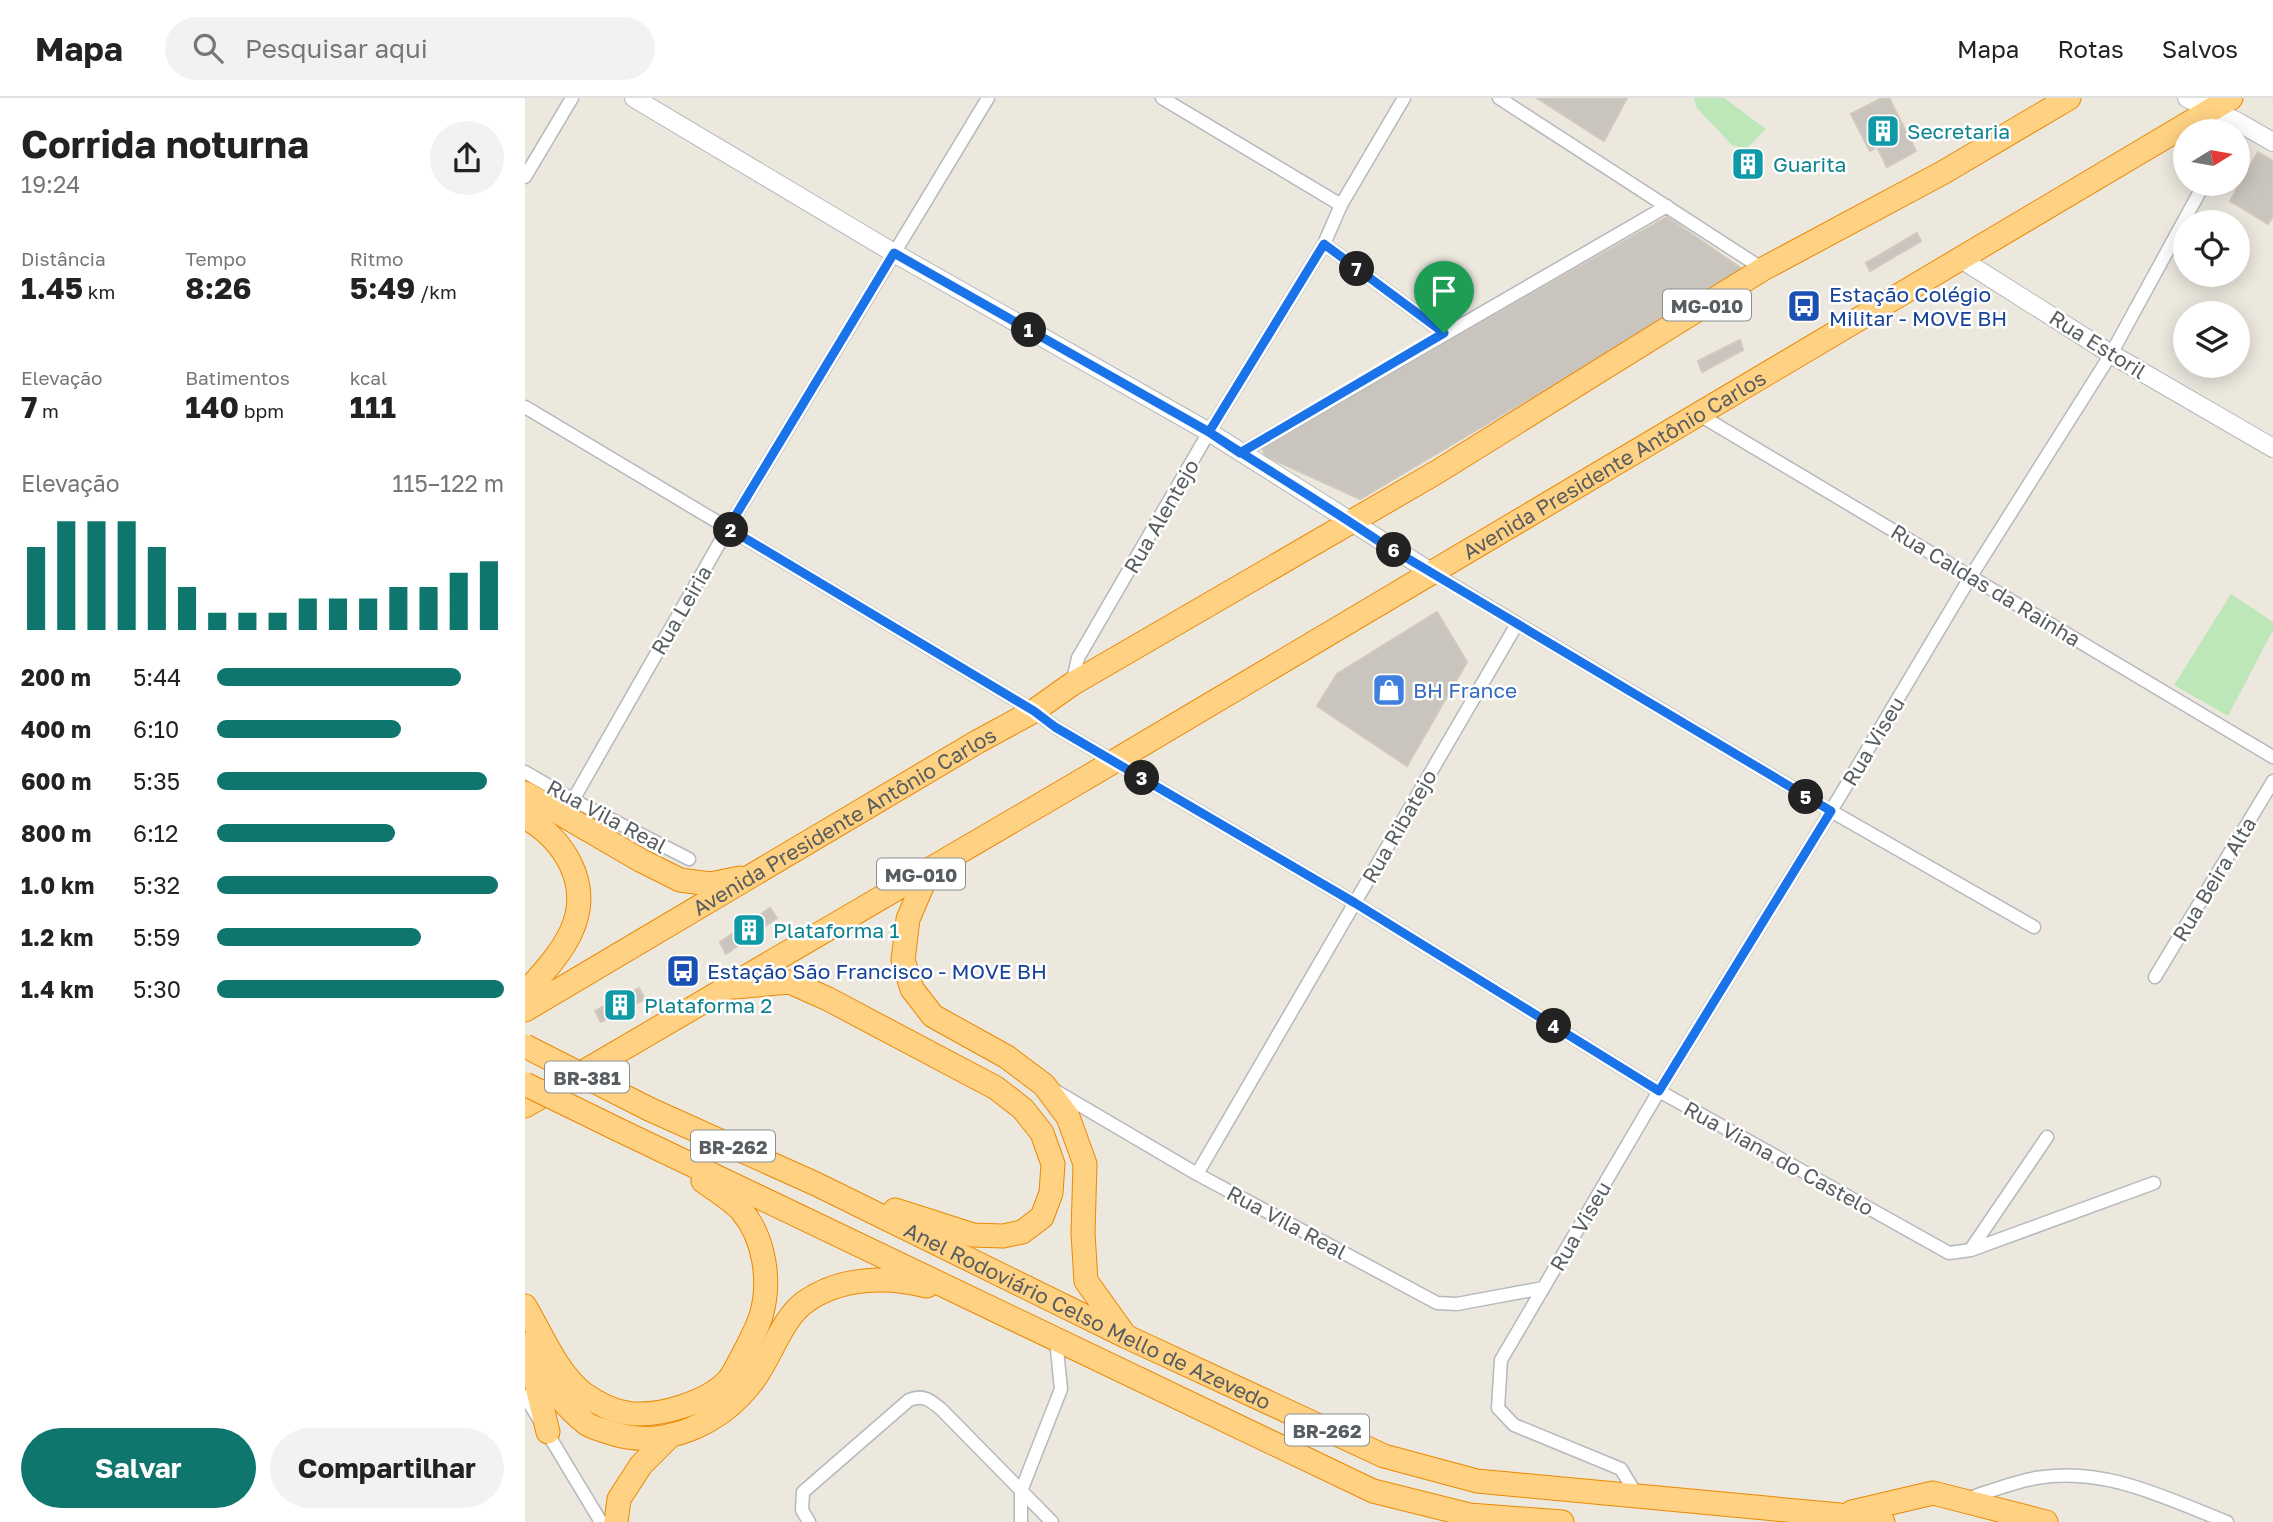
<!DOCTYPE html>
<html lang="pt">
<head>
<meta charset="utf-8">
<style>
	:root { --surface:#fff; --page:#f2f2f2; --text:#222; --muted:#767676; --line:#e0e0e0; --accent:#0f766e }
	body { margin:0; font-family:"Golos Text",sans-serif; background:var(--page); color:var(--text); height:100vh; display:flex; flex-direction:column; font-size:26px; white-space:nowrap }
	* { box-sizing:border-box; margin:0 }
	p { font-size:23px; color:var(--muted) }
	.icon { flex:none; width:38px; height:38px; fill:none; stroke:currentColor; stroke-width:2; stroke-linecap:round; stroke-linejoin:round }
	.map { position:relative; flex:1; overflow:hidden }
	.drawer { display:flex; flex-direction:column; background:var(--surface); width:525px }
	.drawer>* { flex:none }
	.needle { width:46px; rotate:79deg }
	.controls { position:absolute; left:1648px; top:21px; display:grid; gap:14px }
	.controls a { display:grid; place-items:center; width:77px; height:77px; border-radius:50%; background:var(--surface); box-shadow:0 4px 18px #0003; font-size:35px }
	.pin { position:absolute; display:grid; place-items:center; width:60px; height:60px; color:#fff; margin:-72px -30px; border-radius:50% 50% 50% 0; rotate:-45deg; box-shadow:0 0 7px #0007 }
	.pin .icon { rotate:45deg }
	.km { position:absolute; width:35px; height:35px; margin:-18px; border-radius:50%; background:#222; color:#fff; font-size:19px; line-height:35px; text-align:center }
	.round { display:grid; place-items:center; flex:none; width:74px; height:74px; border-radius:37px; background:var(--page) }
	.headline { display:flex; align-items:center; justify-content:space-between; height:119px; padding:0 21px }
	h1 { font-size:38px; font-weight:700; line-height:52px }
	.metrics { display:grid; grid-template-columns:repeat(3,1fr); gap:10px; height:119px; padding:7px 21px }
	.metrics div { display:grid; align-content:center }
	.metrics b { font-size:30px; font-weight:700 }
	.metrics small { font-size:19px; font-weight:400 }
	.metrics p { font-size:19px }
	.chart { height:196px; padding:14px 21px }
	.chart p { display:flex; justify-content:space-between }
	.chart svg { width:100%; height:126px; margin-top:7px; stroke:var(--accent); stroke-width:6 }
	.cta { display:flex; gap:14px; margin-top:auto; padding:14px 21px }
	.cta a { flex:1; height:80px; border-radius:42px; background:var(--accent); color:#fff; font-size:28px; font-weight:700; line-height:80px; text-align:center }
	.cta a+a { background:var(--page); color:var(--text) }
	ul { padding:0 21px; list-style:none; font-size:23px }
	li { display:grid; grid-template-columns:112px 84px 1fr; align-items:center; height:52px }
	li i { height:18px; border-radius:9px; background:var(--accent) }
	header { display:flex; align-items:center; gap:42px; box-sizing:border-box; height:98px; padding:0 35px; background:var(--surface); border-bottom:2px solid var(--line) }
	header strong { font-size:33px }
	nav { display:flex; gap:38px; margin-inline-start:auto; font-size:24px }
	.search { width:490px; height:63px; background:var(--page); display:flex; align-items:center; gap:18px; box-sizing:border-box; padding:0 24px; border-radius:38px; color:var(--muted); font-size:26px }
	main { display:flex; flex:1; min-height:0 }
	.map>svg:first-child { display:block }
	.green { fill:#bde6b9 }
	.building { fill:#c9c5be; stroke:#d1c8bd; stroke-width:2 }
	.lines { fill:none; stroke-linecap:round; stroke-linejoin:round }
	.street-casing { stroke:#b5b8bd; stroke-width:15 }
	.secondary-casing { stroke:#b3b8bd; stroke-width:20 }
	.highway-casing { stroke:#eb8800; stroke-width:25 }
	.street { stroke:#fff; stroke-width:12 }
	.secondary { stroke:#fff; stroke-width:18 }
	.highway { stroke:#ffd283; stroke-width:23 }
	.highway-bridge-casing { stroke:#eb8800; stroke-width:25; stroke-linecap:butt }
	.highway-bridge { stroke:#ffd283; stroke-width:23 }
	.route-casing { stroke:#fff; stroke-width:14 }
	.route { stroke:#1a73e8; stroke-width:9 }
	.labels { text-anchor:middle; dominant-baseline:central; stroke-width:5; stroke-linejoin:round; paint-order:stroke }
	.shield { fill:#fff; stroke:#8a8e90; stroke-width:2 }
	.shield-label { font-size:19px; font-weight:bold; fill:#585d61 }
	.culture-label { font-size:21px; fill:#0d838f; stroke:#fff; text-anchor:start }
	.transit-label { font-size:21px; fill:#164399; stroke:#fff; text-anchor:start }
	.street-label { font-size:21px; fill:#585d61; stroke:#fff }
	.shop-label { font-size:21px; fill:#366cbe; stroke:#fff; text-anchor:start }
</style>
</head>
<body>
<header>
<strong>Mapa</strong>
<div class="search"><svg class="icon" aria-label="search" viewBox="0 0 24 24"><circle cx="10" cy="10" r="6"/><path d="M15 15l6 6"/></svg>Pesquisar aqui</div>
<nav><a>Mapa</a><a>Rotas</a><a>Salvos</a></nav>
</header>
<main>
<section class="drawer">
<div class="headline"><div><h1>Corrida noturna</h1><p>19:24</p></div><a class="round"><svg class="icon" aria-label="share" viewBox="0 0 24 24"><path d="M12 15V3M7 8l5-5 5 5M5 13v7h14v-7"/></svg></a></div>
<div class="metrics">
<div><p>Distância</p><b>1.45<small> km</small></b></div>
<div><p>Tempo</p><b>8:26</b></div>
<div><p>Ritmo</p><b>5:49<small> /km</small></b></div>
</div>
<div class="metrics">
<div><p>Elevação</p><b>7<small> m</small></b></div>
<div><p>Batimentos</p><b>140<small> bpm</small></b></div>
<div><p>kcal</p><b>111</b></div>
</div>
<div class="chart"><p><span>Elevação</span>115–122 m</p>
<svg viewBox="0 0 160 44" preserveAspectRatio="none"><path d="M5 44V15M15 44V6M25 44V6M35 44V6M45 44V15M55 44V29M65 44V38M75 44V38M85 44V38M95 44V33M105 44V33M115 44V33M125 44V29M135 44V29M145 44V24M155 44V20"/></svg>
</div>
<ul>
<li><b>200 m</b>5:44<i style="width:85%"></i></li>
<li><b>400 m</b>6:10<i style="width:64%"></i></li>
<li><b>600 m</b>5:35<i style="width:94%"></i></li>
<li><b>800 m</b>6:12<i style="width:62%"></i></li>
<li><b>1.0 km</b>5:32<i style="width:98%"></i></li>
<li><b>1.2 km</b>5:59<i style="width:71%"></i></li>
<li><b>1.4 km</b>5:30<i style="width:100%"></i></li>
</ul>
<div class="cta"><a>Salvar</a><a>Compartilhar</a></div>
</section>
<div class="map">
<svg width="1748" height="1424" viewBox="0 0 1748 1424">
	<rect width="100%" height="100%" fill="#ece8de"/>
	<path class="green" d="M1169,0H1199L1241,31L1221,51L1207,47L1171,9Z
		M1706,496L1748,524V532L1703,618L1649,587Z"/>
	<path class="building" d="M1012,0H1102L1079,43Z
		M1357,0H1364L1391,53L1362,69L1352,49L1345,53L1326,16Z
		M1733,54L1748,63V118L1743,126L1705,103Z
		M1227,58L1232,69L1219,76L1213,63Z
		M1142,119L1220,173L835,401L740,358L737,349Z
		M1392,135L1396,143L1345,173L1341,165Z
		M1215,242L1218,252L1177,274L1173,263Z
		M912,514L942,564L882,668L792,608L812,576Z
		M245,810L252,820L201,856L195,844Z
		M114,890L120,901L76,924L70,913Z"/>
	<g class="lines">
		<defs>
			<path id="street" d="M637,0L816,107
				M974,0L1238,171
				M0,79L47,0
				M799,146L919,235
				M0,309L509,613L530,629L830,805L1134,993L1424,1155L1446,1152L1629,1085
				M1173,316L1748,659
				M715,355L1142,108
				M906,474L1306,713L1509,829
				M547,586L553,560L684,334L799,146L816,107L879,0
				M0,674L48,702L164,761
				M48,702L203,430L463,0
				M1630,879L1748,683
				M529,992L672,1076L912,1205L932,1206L1018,1190
				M672,1076L992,526
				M1446,1151L1522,1039
				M0,1298L76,1424
				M1113,1399L1096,1371L989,1327L973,1310L976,1262L1134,993L1306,713L1446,478L1586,256L1679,86
				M1444,1400C1466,1393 1489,1384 1511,1380C1580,1368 1640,1400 1702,1424
				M284,1424L277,1412L278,1394L384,1302C398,1296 405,1302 416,1311L527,1424
				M496,1424V1393L536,1291L531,1242"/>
			<path id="secondary" d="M109,0L369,155L684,334L906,474
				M1662,0L1713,24L1748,44
				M1436,161L1586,256L1748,350"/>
			<g id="highway">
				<path d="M0,695L115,762L155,782L185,786L215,780"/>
				<path d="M0,719C40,742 68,787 46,834C36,856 17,876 0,895"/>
				<path d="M404,772L383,821L378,862L387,891L408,918L482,959L519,987L543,1019L560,1066L558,1135L561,1183L599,1236"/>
				<path d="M210,889L265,884L303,901L471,990L498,1011L517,1035L528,1066L526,1095L517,1119L497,1134L478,1138L448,1137L370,1112"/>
				<path id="s1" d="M0,912L452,644L509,613L547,586L912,374L1238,171L1419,74L1544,0"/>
				<path id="s2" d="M0,1008L566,677L1706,0"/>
				<path id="s3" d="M124,1011L291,1086L600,1238L859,1358L952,1383L1315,1417L1358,1424"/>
				<path d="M94,1032L848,1393L944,1417L1037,1424"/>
				<path d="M0,1208C17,1237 32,1275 59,1296C72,1305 87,1313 102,1315C132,1320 186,1304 205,1280C210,1273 214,1264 218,1257C224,1245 232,1231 236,1218C246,1184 240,1140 216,1112C206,1101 190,1092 178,1083"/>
				<path d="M0,1246C15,1275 36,1306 62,1326C68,1330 78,1332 86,1335C139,1352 195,1326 227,1284C245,1262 256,1221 280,1204C315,1179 362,1178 402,1188"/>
				<path d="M7,1268L23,1334"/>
				<path d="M1327,1414L1408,1395L1521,1424"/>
				<path d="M91,1424L94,1401L116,1367L146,1337"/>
			</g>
		</defs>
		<use href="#street" class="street-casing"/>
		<use href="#secondary" class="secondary-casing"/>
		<use href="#highway" class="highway-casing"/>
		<use href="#street" class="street"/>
		<use href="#secondary" class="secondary"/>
		<use href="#highway" class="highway"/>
		<defs>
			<path id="highway-bridge" d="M0,948L124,1011
				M0,986L94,1032"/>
		</defs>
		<use href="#highway-bridge" class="highway-bridge-casing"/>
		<use href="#highway-bridge" class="highway-bridge"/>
	</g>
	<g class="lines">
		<defs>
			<path id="route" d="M919,235L715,355L684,334L369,155L203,430L509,613L530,629L830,805L1134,993L1306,713L855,444C799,406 741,371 684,334L799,146L919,235"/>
		</defs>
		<use href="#route" class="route-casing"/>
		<use href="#route" class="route"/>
	</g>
	<defs>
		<symbol id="building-square" viewBox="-11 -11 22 22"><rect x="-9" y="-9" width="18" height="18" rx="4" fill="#0f9aa8" stroke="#fff"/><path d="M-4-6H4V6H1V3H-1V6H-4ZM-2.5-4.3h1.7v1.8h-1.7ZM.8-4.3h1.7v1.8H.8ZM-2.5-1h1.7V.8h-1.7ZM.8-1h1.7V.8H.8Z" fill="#fff"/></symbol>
		<symbol id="bus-square" viewBox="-11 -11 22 22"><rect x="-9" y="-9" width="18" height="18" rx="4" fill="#1a4fb4" stroke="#fff"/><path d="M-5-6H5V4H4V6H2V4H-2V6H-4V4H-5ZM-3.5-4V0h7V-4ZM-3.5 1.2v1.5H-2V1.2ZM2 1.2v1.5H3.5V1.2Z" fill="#fff"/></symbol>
		<symbol id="shop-square" viewBox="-11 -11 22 22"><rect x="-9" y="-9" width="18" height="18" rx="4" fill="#3f7fe0" stroke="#fff"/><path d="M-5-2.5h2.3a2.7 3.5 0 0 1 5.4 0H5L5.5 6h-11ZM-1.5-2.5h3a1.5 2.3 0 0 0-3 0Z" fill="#fff"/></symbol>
	</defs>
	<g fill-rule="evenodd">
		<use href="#building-square" x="1339" y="14" width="38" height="38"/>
		<use href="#building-square" x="1204" y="47" width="38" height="38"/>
		<use href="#bus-square" x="1260" y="189" width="38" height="38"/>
		<use href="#shop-square" x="845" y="573" width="38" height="38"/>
		<use href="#building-square" x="205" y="813" width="38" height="38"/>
		<use href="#bus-square" x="139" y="854" width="38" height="38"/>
		<use href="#building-square" x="76" y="888" width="38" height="38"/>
	</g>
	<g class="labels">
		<g class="shield">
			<rect x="1138" y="191.5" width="88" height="31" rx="5"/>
			<rect x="352" y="760.5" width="88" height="31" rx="5"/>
			<rect x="20" y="963.5" width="84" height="31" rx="5"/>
			<rect x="166" y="1032.5" width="84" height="31" rx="5"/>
			<rect x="760" y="1316.5" width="84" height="31" rx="5"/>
		</g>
		<g class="shield-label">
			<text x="1182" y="207">MG-010</text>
			<text x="396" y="776">MG-010</text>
			<text x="62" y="979">BR-381</text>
			<text x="208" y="1048">BR-262</text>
			<text x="802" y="1332">BR-262</text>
		</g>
		<g class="culture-label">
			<text x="1382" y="33">Secretaria</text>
			<text x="1248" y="66">Guarita</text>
			<text x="248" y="832">Plataforma 1</text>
			<text x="119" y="907">Plataforma 2</text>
		</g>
		<g class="transit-label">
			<text x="1304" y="196">Estação Colégio<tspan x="1304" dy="24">Militar - MOVE BH</tspan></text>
			<text x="182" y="873">Estação São Francisco - MOVE BH</text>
		</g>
		<g class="street-label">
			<text transform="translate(1573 246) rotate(32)">Rua Estoril</text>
			<text stroke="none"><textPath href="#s2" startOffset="1264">Avenida Presidente Antônio Carlos</textPath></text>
			<text transform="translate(636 418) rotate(-60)">Rua Alentejo</text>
			<text transform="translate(1461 487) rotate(31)">Rua Caldas da Rainha</text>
			<text transform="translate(156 512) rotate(-60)">Rua Leiria</text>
			<text transform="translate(1348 643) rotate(-59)">Rua Viseu</text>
			<text transform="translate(82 718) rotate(28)">Rua Vila Real</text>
			<text stroke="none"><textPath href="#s1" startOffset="371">Avenida Presidente Antônio Carlos</textPath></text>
			<text transform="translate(874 728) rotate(-60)">Rua Ribatejo</text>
			<text transform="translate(1689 781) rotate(-59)">Rua Beira Alta</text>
			<text transform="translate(1254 1060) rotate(29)">Rua Viana do Castelo</text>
			<text transform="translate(762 1124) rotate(28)">Rua Vila Real</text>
			<text transform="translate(1055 1128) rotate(-60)">Rua Viseu</text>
			<text stroke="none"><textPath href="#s3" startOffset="485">Anel Rodoviário Celso Mello de Azevedo</textPath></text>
		</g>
		<g class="shop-label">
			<text x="888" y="592">BH France</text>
		</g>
	</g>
</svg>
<div class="controls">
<a><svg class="needle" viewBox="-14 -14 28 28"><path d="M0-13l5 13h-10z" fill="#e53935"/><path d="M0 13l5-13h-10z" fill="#767676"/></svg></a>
<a><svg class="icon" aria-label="locate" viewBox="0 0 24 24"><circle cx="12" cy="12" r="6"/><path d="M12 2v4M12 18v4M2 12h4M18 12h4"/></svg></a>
<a><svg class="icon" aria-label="layers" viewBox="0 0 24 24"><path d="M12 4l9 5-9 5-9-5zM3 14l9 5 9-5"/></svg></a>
</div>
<div class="pin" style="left:919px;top:235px;background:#1e9e55"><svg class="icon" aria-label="arrive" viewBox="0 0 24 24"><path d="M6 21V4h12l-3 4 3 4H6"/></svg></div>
<b class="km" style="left:504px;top:232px">1</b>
<b class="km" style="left:206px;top:432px">2</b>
<b class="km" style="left:617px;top:680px">3</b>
<b class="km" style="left:1029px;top:928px">4</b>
<b class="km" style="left:1281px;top:699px">5</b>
<b class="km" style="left:869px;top:452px">6</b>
<b class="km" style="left:832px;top:171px">7</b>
</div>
</main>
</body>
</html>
